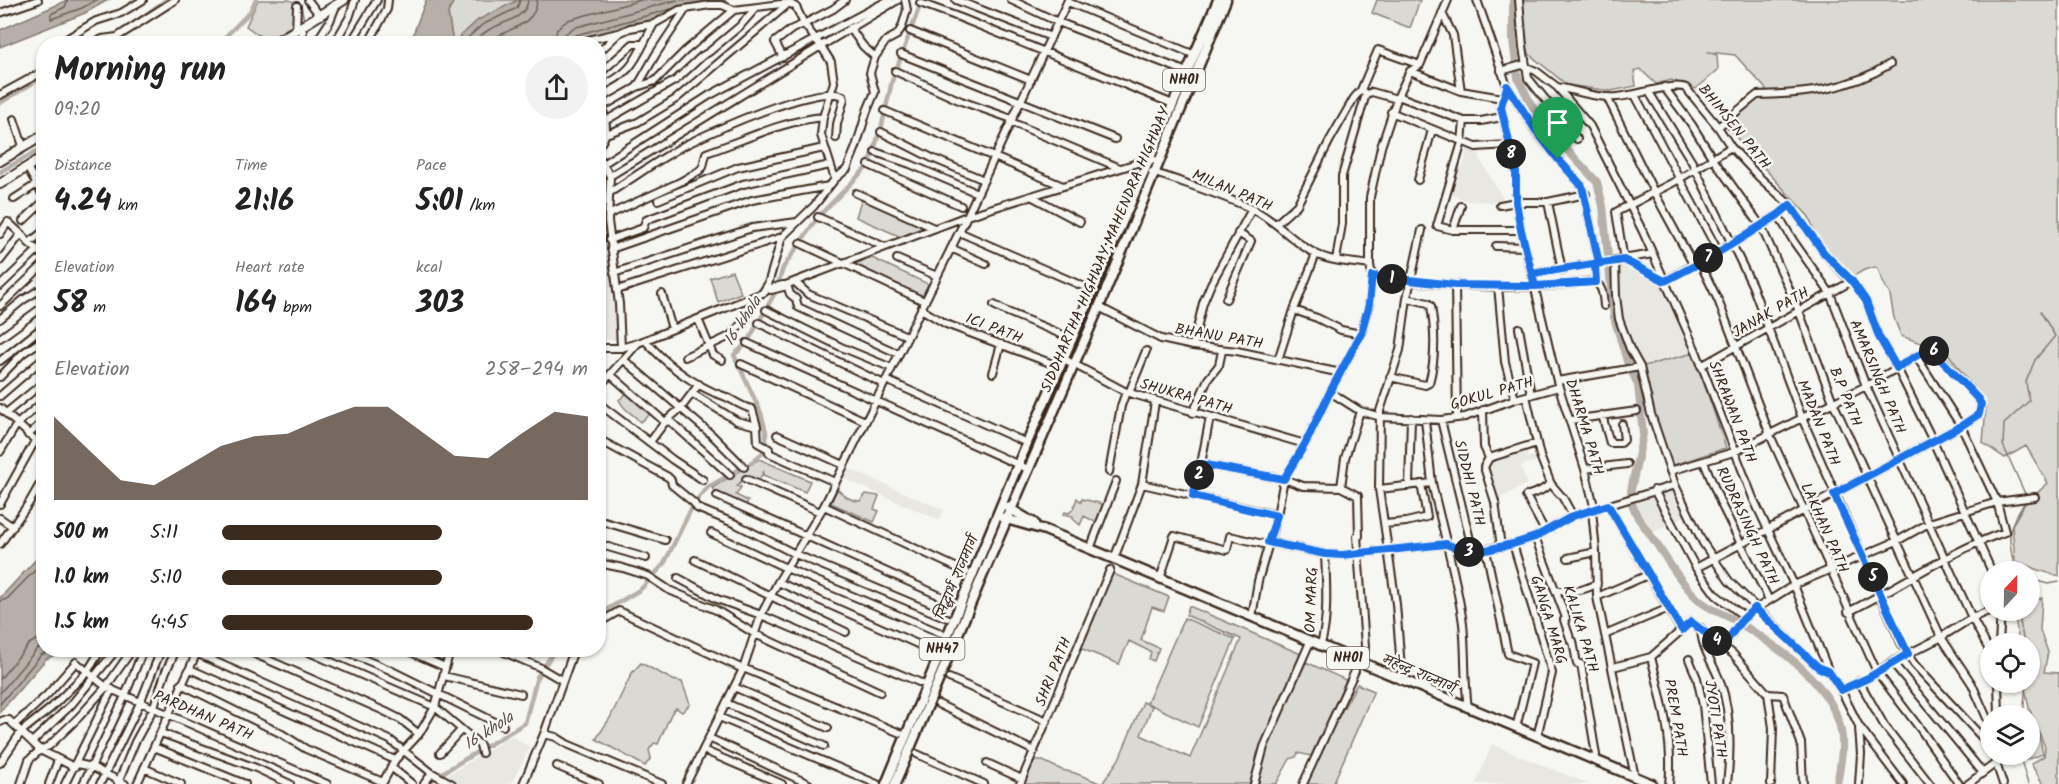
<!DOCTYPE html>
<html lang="en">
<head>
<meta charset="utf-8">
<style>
	:root { --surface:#fff; --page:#f2f2f2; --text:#222; --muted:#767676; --accent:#3b2a1e }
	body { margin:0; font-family:Kalam,"Playpen Sans Deva",sans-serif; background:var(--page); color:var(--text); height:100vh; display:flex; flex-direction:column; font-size:22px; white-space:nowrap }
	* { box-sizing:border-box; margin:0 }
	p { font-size:20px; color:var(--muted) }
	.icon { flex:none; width:33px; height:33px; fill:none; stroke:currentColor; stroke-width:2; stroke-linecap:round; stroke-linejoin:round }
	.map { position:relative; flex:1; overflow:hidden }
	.panel { position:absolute; left:36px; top:36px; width:570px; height:621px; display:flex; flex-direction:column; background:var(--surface); border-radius:24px; box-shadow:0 2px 4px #0004 }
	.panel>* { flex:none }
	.needle { width:39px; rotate:22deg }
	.tools { position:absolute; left:1980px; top:561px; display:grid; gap:12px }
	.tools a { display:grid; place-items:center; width:60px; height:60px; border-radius:50%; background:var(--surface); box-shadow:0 2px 4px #0004; font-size:30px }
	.pin { position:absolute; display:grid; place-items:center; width:51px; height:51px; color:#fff; margin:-62px -26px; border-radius:50% 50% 50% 0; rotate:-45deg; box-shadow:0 0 6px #0007 }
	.pin .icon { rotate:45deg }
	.km { position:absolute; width:30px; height:30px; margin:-15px; border-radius:50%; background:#222; color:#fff; font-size:16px; line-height:30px; text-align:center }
	.round { display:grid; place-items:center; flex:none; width:63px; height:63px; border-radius:32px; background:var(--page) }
	.summary { display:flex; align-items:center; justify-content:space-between; height:102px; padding:0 18px }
	h1 { font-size:33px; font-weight:700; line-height:45px }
	.stats { display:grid; grid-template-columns:repeat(3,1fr); gap:9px; height:102px; padding:6px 18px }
	.stats div { display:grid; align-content:center }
	.stats b { font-size:30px; font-weight:700 }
	.stats small { font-size:16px; font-weight:400 }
	.stats p { font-size:16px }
	.chart { height:168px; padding:12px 18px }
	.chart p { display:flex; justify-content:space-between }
	.chart svg { width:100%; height:108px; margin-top:6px; fill:var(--accent); opacity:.7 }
	ul { padding:0 18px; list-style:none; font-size:20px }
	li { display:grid; grid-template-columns:96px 72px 1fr; align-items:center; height:45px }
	li i { height:15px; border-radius:8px; background:var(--accent) }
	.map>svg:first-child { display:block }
	.built { fill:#e8e7e2 }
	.green { fill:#dad9d3; stroke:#8a8278; stroke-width:1.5 }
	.water { fill:#b6b0a9; stroke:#857a71; stroke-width:1.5 }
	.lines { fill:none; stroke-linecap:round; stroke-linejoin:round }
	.shore { stroke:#6c6056; stroke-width:1.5 }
	.stream { stroke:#857a71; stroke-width:1.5 }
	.canal { stroke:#b6b0a9; stroke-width:4.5 }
	.river { stroke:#b6b0a9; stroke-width:8 }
	.minor-casing { stroke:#3b2a1e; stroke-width:10 }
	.major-casing { stroke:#3b2a1e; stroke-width:12 }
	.highway-casing { stroke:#3b2a1e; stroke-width:13 }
	.minor { stroke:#f6f6f2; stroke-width:6 }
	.major { stroke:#f6f6f2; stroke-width:8 }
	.highway { stroke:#f6f6f2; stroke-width:8 }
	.route-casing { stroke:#fff; stroke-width:12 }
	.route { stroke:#1a73e8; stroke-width:8 }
	.labels { text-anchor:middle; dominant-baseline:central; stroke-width:5; stroke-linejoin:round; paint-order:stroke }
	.shield { fill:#f6f6f2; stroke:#73675e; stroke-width:1.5 }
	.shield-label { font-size:14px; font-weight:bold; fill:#3b2a1e }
	.street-label { font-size:15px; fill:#3b2a1e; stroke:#f6f6f2 }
	.water-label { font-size:16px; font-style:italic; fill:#605248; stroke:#f6f6f2 }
</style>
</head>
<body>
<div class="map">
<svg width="2059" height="784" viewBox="0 0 2059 784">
	<rect width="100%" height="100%" fill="#f6f6f2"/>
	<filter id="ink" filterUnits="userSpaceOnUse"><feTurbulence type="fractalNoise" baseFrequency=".0167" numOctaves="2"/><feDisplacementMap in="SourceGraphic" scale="12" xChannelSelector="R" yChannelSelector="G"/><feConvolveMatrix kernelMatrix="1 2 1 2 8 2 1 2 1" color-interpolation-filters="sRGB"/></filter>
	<g filter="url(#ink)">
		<path class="built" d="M1469,144L1479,147L1480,159L1504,200L1493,202L1469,201L1448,193L1457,166L1463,167Z
			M598,169L607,185L609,184L605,229L617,290L620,340L599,339Z
			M1615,260H1622L1665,281L1694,353L1640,367L1619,319Z
			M1525,448L1528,455L1526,458L1536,455L1538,460L1521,466L1527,484L1498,499L1486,466L1488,461Z
			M843,466L944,510L939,520L838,476Z
			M1675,485L1689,514L1650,534L1638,518L1631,497Z
			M511,736L530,747L511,784H457L443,778Z
			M1492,744L1524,758L1589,784H1476Z"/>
		<path class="green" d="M258,0H289L301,5L304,20L286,29L267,41L246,26Z
			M454,0H518L478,20L453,43L448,13Z
			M1377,0H1420L1410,28L1372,13Z
			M1523,0H2059V576L2038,570L2015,561L2012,525L2024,505L2048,483L2026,446L2005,458L1983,443L1986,406L1947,352L1901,336L1894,318L1890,295L1883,282L1878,269L1875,267L1864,270L1852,277L1817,239L1809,217L1726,126L1766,89L1735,55L1707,52L1717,55L1718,70L1696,89L1671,80L1656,84L1640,69L1634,71L1636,86L1611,91L1567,85L1529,54L1522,12Z
			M862,197L925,226L901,237L856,217Z
			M872,258L928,284L921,298L852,265Z
			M732,271L741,293L718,302L710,278Z
			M1694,353L1726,448L1670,466L1640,367Z
			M627,393L653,412L640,422C633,413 626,413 619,400Z
			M759,459L810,481L805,492L763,475L764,471L758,482L746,476L737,486L741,487L736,495L748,501L745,507L721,497L712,488Z
			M837,489C845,496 850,501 860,501L866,494L879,496L874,509L879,511L874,522L831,503Z
			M1077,498L1081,502L1082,499L1103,504L1097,523L1084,516L1080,525L1073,519V516L1063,514L1065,512L1069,513L1073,509Z
			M1111,573L1169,597L1164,611L1152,607L1141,640L1159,648L1154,661L1149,659L1151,652L1129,641L1119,664L1080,648Z
			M2042,598L2040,630L2048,652L2044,672L2059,673V784H2043L2031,764L2044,756L2045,747L2029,708L2024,683L2030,682V644L2019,643L2014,611L2030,610V601Z
			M1189,606L1303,655L1257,754L1252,784H1024L1033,761H1043L1062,770L1075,773L1102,784L1119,759L1143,702L1152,706L1141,735L1190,758L1241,639L1186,615Z
			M1184,618L1235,639L1198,727L1147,703Z
			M1306,662L1346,680L1311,756L1298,753L1296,757L1290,759L1276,784H1256L1266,747Z
			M641,663L673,680L682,682L690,704L682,712L676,708L671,714L658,744L654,743L649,750L651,758L645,766L596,739L610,718L632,673Z
			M1357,684L1374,691L1373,693L1333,784H1306L1332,729Z
			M2030,718C2038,729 2041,741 2043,754L2025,760V755L2030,754Z"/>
		<path class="water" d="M68,0H108L85,13L0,47V30Z
			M426,0H454L448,13L453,43L478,20L518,0H726L567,43H414V32Z
			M43,552L44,650H66L46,659L0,712V598Z"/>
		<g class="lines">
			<path class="shore" d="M68,0L65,7L51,14V19L82,8L96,0
				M571,39L576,35L671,9
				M461,44L482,25L517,8L520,0
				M472,44C477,39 482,34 487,31C501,22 527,19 528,0
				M486,44C503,28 536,28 537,0
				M554,44L557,29L568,20L641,0
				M563,44L565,34L573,28L677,0
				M0,601L7,599L44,561
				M0,679L29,644L44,635
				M0,693L36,650L44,645
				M0,704L41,655L52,650"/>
			<path class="stream" d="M2026,496L2003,445L2004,424L2029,401L2026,382L2035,360L2055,336L2040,311
				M2015,572C2009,538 2004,528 2027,500
				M2030,579L2048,584L2059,582
				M2018,610L2024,644
				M2023,716L2026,682
				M2019,754L2028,784"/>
			<path class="canal" d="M104,44L166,0
				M218,44L249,13L256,0
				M0,103L44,76
				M0,172L44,147
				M598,615L641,589L664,564L694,503L708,487L751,463L766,450V432L761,413L734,355L747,343L776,291L783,268L818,217L869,165L882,125L892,81L922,0
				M429,784L434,778L525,723L537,677L555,650"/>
			<path class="river" d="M1513,0V41L1518,78L1533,108L1556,138L1597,182L1603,206L1614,317L1627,361L1638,385L1643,434L1631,490L1632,504L1638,518C1659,544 1674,576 1698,599C1708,609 1722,613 1734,620C1775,644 1838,686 1842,738C1843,753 1840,769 1837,784"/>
			<defs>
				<path id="minor" d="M308,0L320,16
					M956,0L1051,37
					M1011,0L1058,22L1187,72
					M1477,0L1507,86L1535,130L1558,159L1582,186L1599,263
					M1519,0L1523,47L1528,78L1577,139
					M1068,2L1195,55
					M920,3L961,18L1173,104
					M0,13L38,0
					M1442,13L1453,35L1461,91
					M850,28L863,46L875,57
					M296,31L297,6
					M910,31L1031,80
					M58,44L96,21L121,13L143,0
					M93,44L102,39L117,37L175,0
					M298,44L303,32L302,27
					M315,44L330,21L336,6
					M334,44L349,18L355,0
					M350,44L377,0
					M368,44L387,9L388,0
					M571,44L618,33
					M598,53L619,33L630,28L654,24L679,10L710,5H722L734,10
					M901,54L1115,139
					M895,71L961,101L1012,119
					M1410,71L1461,91L1502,98
					M1501,71L1522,65L1536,71L1557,87L1590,126L1643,232L1696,351L1753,498L1794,585L1829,672L1841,690L1859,726L1903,784
					M599,74L633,44H643
					M1507,86C1506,94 1502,99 1501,107L1516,173V202L1521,230L1557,381L1585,469L1594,506L1592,510L1596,552L1597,597L1635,777
					M637,87L656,54L686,9
					M1557,87C1575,90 1598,99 1617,97C1635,96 1673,82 1686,88L1718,127L1731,147L1759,177L1790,205L1824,253L1857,288L1866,301L1879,337L1897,368L1916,356L1931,349L1935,351L1978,399L1981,404L1979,414L1961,426L1997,502L2005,532C1949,551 1901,586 1848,612
					M1664,87L1692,125L1713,159L1761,226L1799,311L1833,402L1941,637L1972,684L1990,725
					M598,88C636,72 636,56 654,24
					M1649,92L1692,162L1752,285L1802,418L1902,645L1914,664L1990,746
					M1366,94L1372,92L1397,99
					M0,95L44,71
					M1635,95L1718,251
					M1398,96L1464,121H1481L1502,117
					M1607,97L1654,192L1694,266
					M598,98L602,107
					M885,111L1063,186
					M1391,112L1476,147L1509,145
					M14,119L23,146
					M605,121L676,80L702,56L709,52L740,26L755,9
					M1464,121L1462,142L1437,226L1453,230H1521
					M1011,122L1120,168
					M1718,127L1757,95C1805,94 1848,90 1890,64
					M881,132L932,158L984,180
					M606,134L638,122L676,99L788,4
					M598,146C610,136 606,121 602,107L637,87L655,81L685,51L734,10L789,3L796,7L804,24L792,29L775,42L783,57
					M1731,147L1676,181L1618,211L1616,212L1624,260L1665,281L1732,244L1778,215L1790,205
					M875,152L910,164L977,193
					M598,156L610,176L821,46L804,24L833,9L845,0
					M869,165L961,206
					M27,167L44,197
					M598,167L710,95L889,0
					M1152,172C1185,183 1220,194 1252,209C1276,220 1292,242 1316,254C1332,262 1352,262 1370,265
					M610,176L608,221L619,304L621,348
					M835,179L847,169L856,147L867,111L875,92L870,73L875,57L886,41L897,35L902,27L907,10L905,0
					M1418,180L1432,130
					M609,193C633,178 658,160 683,146C711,132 817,83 843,96L844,99L837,124L836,138
					M856,193L934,228
					M1031,196L1080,222
					M14,199L37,184
					M658,200L738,167L824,148
					M1548,202L1562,270
					M1500,205L1516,202H1548L1586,194
					M608,215L680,182L699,171L703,167L706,153C745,140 782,121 823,117
					M1778,215L1794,242L1830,293L1866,386L1972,618L1990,652
					M818,217L885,247
					M23,221L44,201
					M1277,223L1297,205L1330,140L1354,98L1361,90
					M1453,230L1461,206
					M44,231L29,243L44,256
					M959,232L1094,291
					M0,234L8,222L21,234
					M609,240L643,228L646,220L743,184L830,165
					M800,243L924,301
					M1496,246L1525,247
					M951,248L986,264
					M611,249L752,200L829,186
					M897,259L937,276
					M1336,260L1342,224V176L1366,94L1361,90L1378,50L1420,65
					M1615,260L1616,296L1619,319L1630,349L1640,367L1651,414L1675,485
					M0,261L21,234L29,243
					M1700,263L1718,300L1770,435L1877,672L1921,730L1959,784
					M1595,264L1596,282
					M614,273L752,228L797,222
					M1532,274L1653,254
					M1372,276C1444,286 1520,292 1593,281C1603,285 1603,296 1604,306
					M795,282L808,294L907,336
					M787,285L790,294L796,299L798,307L899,354
					M1455,285L1457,417
					M0,286L44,244
					M783,286L967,216L1150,159L1158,161
					M1498,286L1505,362L1515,399
					M617,290L782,237
					M763,292L768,284L782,237L814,206L835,179L821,135L823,117L834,82L831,62L821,46L898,0
					M662,294L672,329
					M1226,299L1251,241L1238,233
					M994,305L1005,311L1073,339
					M0,306L44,264
					M1099,307L1161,339L1193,346L1237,351L1341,373
					M921,309L946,324L1061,367
					M766,310L841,347L892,368
					M1294,310L1317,318L1341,330L1361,334
					M0,319L23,300L44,287
					M698,319L713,355L722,360
					M759,323L884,384
					M1519,328L1531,395
					M0,338L44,306
					M645,340C663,361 687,380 713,392C717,394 722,395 726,397C735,401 742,407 752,409L757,426L758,443L769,449V453L835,482
					M747,343L1028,469
					M1193,346L1203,303L1211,284L1252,209
					M598,348H621L638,343L765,292
					M685,357L730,336L747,318L755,296
					M1064,359L1126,392L1305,444
					M624,360L712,435L744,467
					M1278,360L1294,310L1316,254
					M0,361L44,326
					M741,364L865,421
					M1701,366L1852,281
					M993,373L1001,344
					M611,375L665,422L670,421L730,475
					M0,377L23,353L44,339
					M1390,377L1425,385L1429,383C1436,358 1435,330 1431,306L1428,303L1407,298
					M886,380L1027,443
					M1557,381L1640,367
					M598,388L638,343
					M1330,392L1360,411L1381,417L1441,420L1465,417L1515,399L1559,387
					M1129,393L1146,351
					M693,394L737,421L757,426
					M0,396L44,358
					M1526,396L1540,456L1551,484L1563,498L1573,516
					M598,403L673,460L703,480
					M0,408L44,448
					M1483,410L1484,447L1489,458L1537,443
					M1360,411L1345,458L1341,487L1358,496L1359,536H1357L1365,646L1363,665
					M6,413L44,382
					M1193,413L1208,379L1219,365L1222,351
					M1602,415L1610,443H1621L1624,440L1622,424
					M1441,420L1473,552
					M1571,420L1637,411
					M28,435L44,421
					M777,435L844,465
					M598,439L668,477L671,480L672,485L694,503L697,508L736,524L795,554L947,618
					M650,442L665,422L681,408L699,384
					M0,452L17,424L44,401
					M1489,458L1484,467L1495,502L1501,547
					M1704,462L1721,504L1769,600
					M1201,464L1210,417
					M1585,469L1627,464
					M1670,471L1734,452L1866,386L1897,368L1933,441L1992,572
					M1109,472L1121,406L1126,392
					M746,479L820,512
					M1432,483C1442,529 1457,576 1463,624C1466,652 1464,680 1468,708
					M1142,484L1277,515
					M1409,486L1411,418
					M1379,489L1432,483L1425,420
					M1654,490L1696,568L1961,426L1916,356
					M717,496L954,602
					M1193,496L1201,464L1284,479L1303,486L1341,487
					M0,504L35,441
					M1608,505L1681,630
					M824,506L966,572
					M0,518L13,527
					M598,520L665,540
					M1385,524L1406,522L1427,517L1421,484
					M1545,531L1526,496L1540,491L1551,484
					M711,533L786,568L941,633
					M1535,537L1566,618L1564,620L1571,641H1573L1577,664H1581L1596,755L1595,761
					M1268,542L1325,554L1342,555L1446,544L1464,551L1473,552L1513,544L1535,537L1573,516L1675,485L1703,543L1729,581L1807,657L1818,667L1829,672
					M0,544L29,503L44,477
					M598,544L646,558
					M1513,544L1552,673L1537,737
					M1090,549L1116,481
					M1486,550L1508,654L1532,663L1516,728
					M1568,558L1596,552
					M1114,559L1142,484L1155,402
					M695,560L846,632
					M598,563L623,568L648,576L669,590L716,610L755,634L880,692
					M1696,568L1716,595L1745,617
					M678,578L717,599L761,615L921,683
					M1160,579L1174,536L1227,550L1230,536L1267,545
					M778,582L933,651
					M1556,590C1568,594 1587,590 1597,583
					M1597,597L1648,575
					M598,616L602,621L598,623
					M1252,617L1258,581L1277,515L1284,479L1305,444L1330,392L1361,334L1369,304L1372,276L1370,265V197L1381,147L1398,96L1410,71L1420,65L1448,0
					M602,621L619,611L743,669
					M1701,628C1701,648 1713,663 1720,681C1732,714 1731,750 1727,784
					M1607,634L1669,608
					M1999,644L2001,610
					M1320,646C1329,624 1326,578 1325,554
					M1723,647L1741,621L1749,613L1794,585L1897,541L1929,523L1997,502L2035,497
					M246,650L384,711L400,719L419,734
					M304,650L435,707L480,745L482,753
					M342,650L390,670L503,726
					M406,650L445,667
					M499,650L539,667L563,681
					M196,653L390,740L432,773L452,784
					M1651,657C1661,698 1674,741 1669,784
					M1689,659L1697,678L1703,705L1711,784
					M1892,662L1983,773
					M1613,667L1651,657L1691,622L1733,654L1768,694L1783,695L1801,743L1803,784
					M743,668L900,733
					M190,669L395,760
					M444,676L521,694
					M949,678L1047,721
					M1402,681L1396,604L1379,489L1380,411L1400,350L1407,298L1422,230
					M1859,681L1884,725L1930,784
					M1998,682L1999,716
					M181,684L282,734L306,749L383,782
					M734,687L828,728
					M1841,690L1868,678L1892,662L1938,639L1972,618L1991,610
					M1768,694L1773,728L1771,784
					M726,703L824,746
					M938,704L1034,751
					M719,717L877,784
					M0,722L4,720H9L40,750L74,767L78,764L92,767L125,784
					M14,725L47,695L76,662L106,687L327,784
					M1859,728L1861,754L1859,784
					M161,733L256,768L290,784
					M544,734L556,737L567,744L662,784
					M709,738L809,784
					M32,742L71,705L116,650
					M154,747L245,784
					M703,750L782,784
					M440,753L461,730
					M917,754L984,784
					M1995,754L1996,763L2003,784
					M0,763L22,731L51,708L87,672L101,650
					M987,763L1022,779
					M557,766L599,784
					M391,767L412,784
					M144,768L181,784
					M118,783L135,742L153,709L166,671L176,650
					M21,784L29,760L40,750L49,746L78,718L106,687L132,650
					M49,784L58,760
					M65,784L112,689
					M83,784L125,696L143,650
					M100,784L140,703L161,650
					M137,784L198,650
					M382,784L395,760L419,734L435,707L450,650
					M424,784L432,773
					M523,784L544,734L574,650
					M686,784L743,669L761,615L778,582L824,506L967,216L1068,0
					M1020,784L1110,570
					M1254,784L1264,747L1310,642
					M1303,784L1355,671
					M1968,784L1996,763"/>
				<path id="major" d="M273,44L344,0
					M0,161L44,135
					M0,184L40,159H44
					M771,289L783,286"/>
				<path id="highway" d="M1007,507L1034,523
					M1003,518L1045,530L1652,784
					M886,784L1027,443L1218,0
					M895,784L981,579L1099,307L1226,0"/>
			</defs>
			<use href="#minor" class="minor-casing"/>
			<use href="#major" class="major-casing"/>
			<use href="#highway" class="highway-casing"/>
			<use href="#minor" class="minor"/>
			<use href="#major" class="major"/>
			<use href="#highway" class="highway"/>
		</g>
	</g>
	<g class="lines" filter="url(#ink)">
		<defs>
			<path id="route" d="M1558,159L1582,186L1599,263L1532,274L1535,286L1455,285L1372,276L1369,304L1361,334L1330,392L1305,444L1284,479L1201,464L1193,496L1277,516L1268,542L1325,554L1342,555L1446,544L1464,551L1486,550L1513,544L1535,537L1573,516L1608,505L1682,630L1691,622L1723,646L1741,621L1755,608L1818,667L1829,672L1841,690L1868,678L1908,654L1834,494L1961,426L1979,414L1981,404L1978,399L1931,349L1916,356L1897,368L1879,337L1866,301L1852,281L1824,253L1790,205L1778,215L1732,244L1700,263L1665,281L1624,260L1595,264L1596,282L1535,286L1521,230L1516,202V172L1501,107C1502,99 1506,94 1507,86L1535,129L1558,159"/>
		</defs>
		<use href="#route" class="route-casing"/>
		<use href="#route" class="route"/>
	</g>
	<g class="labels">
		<g class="shield">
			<rect x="1163" y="69" width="42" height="22" rx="4.5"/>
			<rect x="919.5" y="638" width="45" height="22" rx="4.5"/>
			<rect x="1327" y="647" width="42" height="22" rx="4.5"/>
		</g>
		<g class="shield-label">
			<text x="1184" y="80">NH01</text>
			<text x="942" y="649">NH47</text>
			<text x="1348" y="658">NH01</text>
		</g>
		<g class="street-label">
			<text transform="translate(1734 127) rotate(51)">BHIMSEN PATH</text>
			<text transform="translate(1232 191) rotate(23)">MILAN PATH</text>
			<text transform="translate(1106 250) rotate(-67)">SIDDHARTHA HIGHWAY;MAHENDRA HIGHWAY</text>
			<text transform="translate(1771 313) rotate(-30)">JANAK PATH</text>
			<text transform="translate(994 329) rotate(21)">ICI PATH</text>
			<text transform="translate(1219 337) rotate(10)">BHANU PATH</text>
			<text transform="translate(1877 377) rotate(67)">AMARSINGH PATH</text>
			<text transform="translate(1492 394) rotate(-16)">GOKUL PATH</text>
			<text transform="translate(1186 397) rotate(16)">SHUKRA PATH</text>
			<text transform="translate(1845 397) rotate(68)">B.P PATH</text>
			<text transform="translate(1732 412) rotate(69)">SHRAWAN PATH</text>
			<text transform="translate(1818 423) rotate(68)">MADAN PATH</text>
			<text transform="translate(1584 427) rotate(73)">DHARMA PATH</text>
			<text transform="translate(1469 483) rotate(76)">SIDDHI PATH</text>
			<text transform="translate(1747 526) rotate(65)">RUDRASINGH PATH</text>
			<text transform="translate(1824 528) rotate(66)">LAKHAN PATH</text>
			<text transform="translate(957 578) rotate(-67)">सिद्धार्थ राजमार्ग</text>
			<text transform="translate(1312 600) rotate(-88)">OM MARG</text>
			<text transform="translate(1548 620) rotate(73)">GANGA MARG</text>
			<text transform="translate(1580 629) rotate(73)">KALIKA PATH</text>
			<text transform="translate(1054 672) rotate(-68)">SHRI PATH</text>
			<text transform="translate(1419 674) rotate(23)">महेन्द्र राज्मार्ग्</text>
			<text transform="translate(203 716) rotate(23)">PARDHAN PATH</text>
			<text transform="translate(1675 718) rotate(80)">PREM PATH</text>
			<text transform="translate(1715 719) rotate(81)">JYOTI PATH</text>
		</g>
		<g class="water-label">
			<text transform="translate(743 321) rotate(-57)">16 khola</text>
			<text transform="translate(489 731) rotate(-33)">16 khola</text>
		</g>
	</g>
</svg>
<div class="tools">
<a><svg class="needle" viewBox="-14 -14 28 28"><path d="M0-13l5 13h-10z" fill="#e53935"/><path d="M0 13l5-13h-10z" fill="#767676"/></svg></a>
<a><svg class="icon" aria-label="locate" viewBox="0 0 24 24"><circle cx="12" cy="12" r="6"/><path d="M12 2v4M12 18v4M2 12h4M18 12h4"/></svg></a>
<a><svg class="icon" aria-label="layers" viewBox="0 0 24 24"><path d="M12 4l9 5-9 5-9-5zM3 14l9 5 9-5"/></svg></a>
</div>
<div class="pin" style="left:1558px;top:159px;background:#1e9e55"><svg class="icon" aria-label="arrive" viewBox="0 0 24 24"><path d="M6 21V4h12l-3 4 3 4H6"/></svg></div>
<b class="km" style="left:1392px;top:279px">1</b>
<b class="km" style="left:1199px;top:475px">2</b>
<b class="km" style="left:1469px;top:552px">3</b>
<b class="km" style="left:1717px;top:641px">4</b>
<b class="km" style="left:1873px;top:577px">5</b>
<b class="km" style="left:1934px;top:351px">6</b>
<b class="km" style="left:1708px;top:258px">7</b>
<b class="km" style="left:1511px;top:154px">8</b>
<section class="panel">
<div class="summary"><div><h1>Morning run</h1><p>09:20</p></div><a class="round"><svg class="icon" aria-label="share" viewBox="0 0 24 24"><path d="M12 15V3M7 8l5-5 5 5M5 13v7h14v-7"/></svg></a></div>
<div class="stats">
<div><p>Distance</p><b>4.24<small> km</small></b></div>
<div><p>Time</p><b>21:16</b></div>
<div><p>Pace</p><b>5:01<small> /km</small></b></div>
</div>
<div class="stats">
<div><p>Elevation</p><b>58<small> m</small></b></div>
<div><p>Heart rate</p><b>164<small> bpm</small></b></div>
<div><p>kcal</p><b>303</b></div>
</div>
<div class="chart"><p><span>Elevation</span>258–294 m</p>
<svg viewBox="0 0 160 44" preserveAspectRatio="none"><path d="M0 44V10L10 23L20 36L30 38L40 30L50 22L60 18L70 17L80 11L90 6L100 6L110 16L120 26L130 27L140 17L150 8L160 10V44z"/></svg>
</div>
<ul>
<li><b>500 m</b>5:11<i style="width:60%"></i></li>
<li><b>1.0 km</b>5:10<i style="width:60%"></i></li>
<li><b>1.5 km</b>4:45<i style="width:85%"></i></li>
</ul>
</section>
</div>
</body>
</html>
